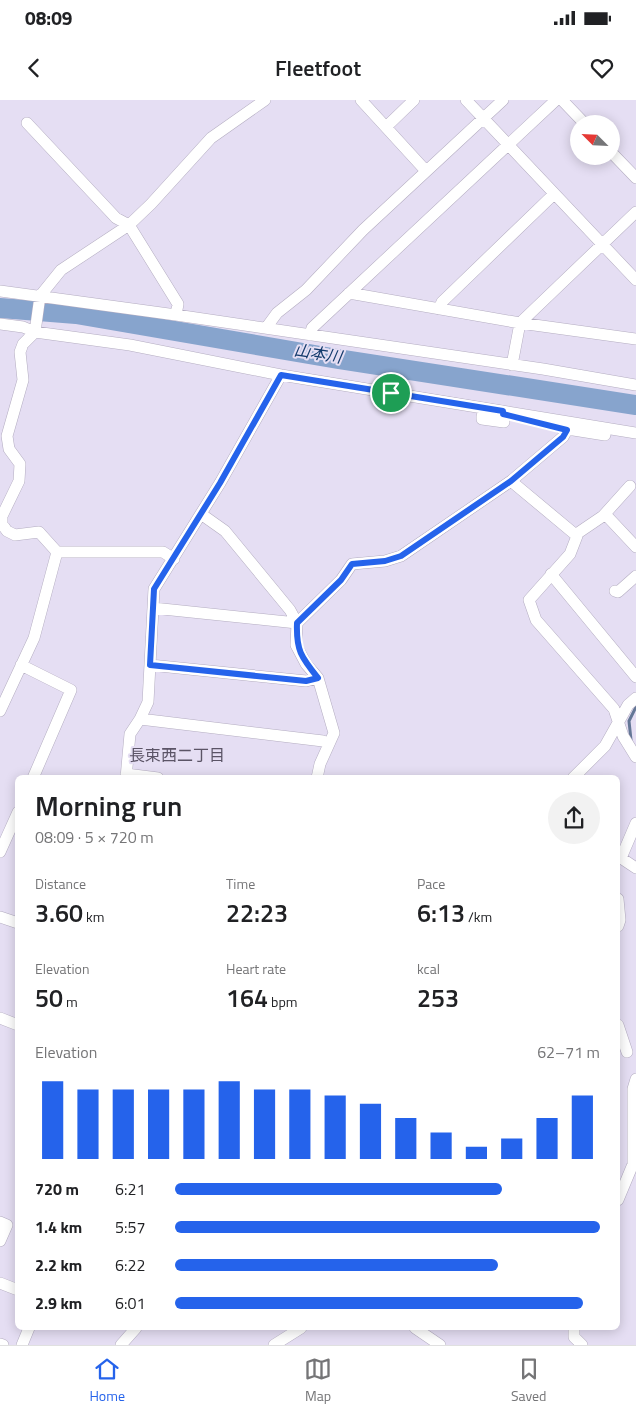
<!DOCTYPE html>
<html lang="en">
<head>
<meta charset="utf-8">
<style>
	:root { --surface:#fff; --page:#f2f2f2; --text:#202124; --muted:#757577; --line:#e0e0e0; --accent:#2563eb }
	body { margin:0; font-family:"Titillium Web","Noto Sans JP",sans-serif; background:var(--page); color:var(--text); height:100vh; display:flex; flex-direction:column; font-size:19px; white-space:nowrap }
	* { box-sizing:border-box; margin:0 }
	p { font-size:16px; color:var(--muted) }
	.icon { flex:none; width:28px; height:28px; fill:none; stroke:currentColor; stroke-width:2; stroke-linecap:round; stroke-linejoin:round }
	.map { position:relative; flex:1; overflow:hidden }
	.panel { position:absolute; left:15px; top:675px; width:605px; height:555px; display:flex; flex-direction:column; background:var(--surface); border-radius:8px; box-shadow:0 2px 12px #0003 }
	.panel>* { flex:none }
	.needle { width:32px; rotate:294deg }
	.buttons { position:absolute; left:570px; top:15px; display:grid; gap:10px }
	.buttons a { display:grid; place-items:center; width:50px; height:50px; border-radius:50%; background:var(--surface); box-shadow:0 2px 12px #0003; font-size:25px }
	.pin { position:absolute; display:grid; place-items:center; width:42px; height:42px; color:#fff; margin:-21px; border:2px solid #fff; border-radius:50%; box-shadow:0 1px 5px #0007 }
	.round { display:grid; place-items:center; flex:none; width:52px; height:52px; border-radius:26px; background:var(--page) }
	.overview { display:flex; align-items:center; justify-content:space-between; height:85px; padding:0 20px }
	h1 { font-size:28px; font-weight:600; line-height:38px }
	.metrics { display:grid; grid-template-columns:repeat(3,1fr); gap:8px; height:85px; padding:5px 20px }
	.metrics div { display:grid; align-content:center }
	.metrics b { font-size:25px; font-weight:600 }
	.metrics small { font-size:14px; font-weight:400 }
	.metrics p { font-size:14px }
	.chart { height:140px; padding:10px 20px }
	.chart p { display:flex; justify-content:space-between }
	.chart svg { width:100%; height:90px; margin-top:5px; stroke:var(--accent); stroke-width:6 }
	ul { padding:0 20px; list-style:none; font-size:16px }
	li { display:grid; grid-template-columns:80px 60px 1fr; align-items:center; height:38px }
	li i { height:12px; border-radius:6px; background:var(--accent) }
	.status { display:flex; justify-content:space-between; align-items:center; height:35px; padding:0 25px; background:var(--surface); direction:ltr }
	.status svg { height:14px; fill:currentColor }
	header { display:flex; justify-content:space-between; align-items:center; height:65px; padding:0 20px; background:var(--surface); font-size:22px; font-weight:600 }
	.dock { display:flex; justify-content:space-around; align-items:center; height:70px; border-top:1px solid var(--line); background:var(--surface); font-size:14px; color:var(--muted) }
	.dock a { display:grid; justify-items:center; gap:2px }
	.dock .on { color:var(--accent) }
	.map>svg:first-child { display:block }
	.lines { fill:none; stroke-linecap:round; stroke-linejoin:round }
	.stream { stroke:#647796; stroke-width:3 }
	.river { stroke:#87a4cd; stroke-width:20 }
	.minor-casing { stroke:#b4adc1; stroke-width:12 }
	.minor { stroke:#fff; stroke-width:11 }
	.route-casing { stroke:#fff; stroke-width:10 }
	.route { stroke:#2563eb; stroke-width:6 }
	.labels { text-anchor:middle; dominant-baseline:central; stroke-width:4; stroke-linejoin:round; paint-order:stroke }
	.water-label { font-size:16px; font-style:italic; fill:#143b6d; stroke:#e5def3 }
	.neighbourhood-label { font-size:16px; fill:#5b5466; stroke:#e5def3 }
</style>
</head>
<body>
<div class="status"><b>08:09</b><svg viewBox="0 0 49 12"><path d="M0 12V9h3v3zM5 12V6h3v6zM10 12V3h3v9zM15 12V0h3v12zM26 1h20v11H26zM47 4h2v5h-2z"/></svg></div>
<header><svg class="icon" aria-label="back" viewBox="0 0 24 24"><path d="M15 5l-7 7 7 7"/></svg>Fleetfoot<svg class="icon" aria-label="heart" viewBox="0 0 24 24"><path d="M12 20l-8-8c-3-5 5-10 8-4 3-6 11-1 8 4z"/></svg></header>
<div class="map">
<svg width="636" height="1245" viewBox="0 0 636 1245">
	<rect width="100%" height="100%" fill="#e5def3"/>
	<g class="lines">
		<path class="stream" d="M631,640L629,621L636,607"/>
		<path class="river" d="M0,208L76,214L338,259L636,305"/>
		<defs>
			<path id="minor" d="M361,0L426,71
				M466,0L636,180
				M562,0L585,24
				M27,23L116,118L129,125L178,204L176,215
				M386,27L414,0
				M611,52L636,78
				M0,191L176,215L543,269L636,285
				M349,193L520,223L636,239
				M439,209L442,202L554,94
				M0,224L23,227L35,232L130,245L281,275L636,333
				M266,228L277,213L306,190L363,130L503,0
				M310,235L312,228L556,0
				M512,265L520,223L636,112
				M482,316V319L504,322
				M561,328L605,335
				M511,381L577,436L570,454L529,500L536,520L614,609L623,636L636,657
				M201,414L225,431L290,510L297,523L296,545L306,564L318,578L334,633L320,664L317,678
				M605,414L636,447
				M575,435L603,416L630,386
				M174,459L163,452H57L39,432L15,435L7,431L2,424V416L19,381L20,364L9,349L7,336L23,280L20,252L23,244L35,232L40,196L61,170L129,125L151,104L211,38L265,0
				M551,474L636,577
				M615,491L618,492L636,476
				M153,508L297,523L341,480L352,464L385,461L401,456L511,381L563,337L567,330
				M21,565L71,590L33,678
				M150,565L306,581L318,578
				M0,611L34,538L57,452
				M140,619L323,641L329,644
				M126,674L158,678
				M126,678L130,634L140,619L148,602L154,489L220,383L281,275
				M573,678L605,646L628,605L636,598
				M636,723L621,758L636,768
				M0,752L18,712
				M618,799L620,820L618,826
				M0,817L18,823
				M0,918L18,925
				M618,925L627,952
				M618,1100L633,1064V989L636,979
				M0,1122L7,1125L0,1141
				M0,1183L18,1190
				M415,1228L440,1245
				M574,1228V1237L582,1245
				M0,1244L3,1245
				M22,1245L29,1228
				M121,1245L136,1228
				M274,1245L301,1228"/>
		</defs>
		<use href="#minor" class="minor-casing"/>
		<use href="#minor" class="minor"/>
	</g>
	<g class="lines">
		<defs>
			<path id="route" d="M281,275L503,311V314L567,330L563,337L511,381L401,456L385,461L352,464L341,480L297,523C296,550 301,557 318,578L306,581L150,565L154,489L220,383Z"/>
		</defs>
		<use href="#route" class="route-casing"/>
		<use href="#route" class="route"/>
	</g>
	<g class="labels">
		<g class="water-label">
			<text transform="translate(318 253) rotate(9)">山本川</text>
		</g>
		<g class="neighbourhood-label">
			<text x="177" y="655">長束西二丁目</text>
		</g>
	</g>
</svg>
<div class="buttons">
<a><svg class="needle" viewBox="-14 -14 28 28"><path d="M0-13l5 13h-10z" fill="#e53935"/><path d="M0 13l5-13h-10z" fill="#757577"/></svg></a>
</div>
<div class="pin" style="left:391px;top:293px;background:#1e9e55"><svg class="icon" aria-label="arrive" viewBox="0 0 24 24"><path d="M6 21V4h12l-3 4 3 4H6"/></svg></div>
<section class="panel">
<div class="overview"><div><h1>Morning run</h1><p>08:09 · 5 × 720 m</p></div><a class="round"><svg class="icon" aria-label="share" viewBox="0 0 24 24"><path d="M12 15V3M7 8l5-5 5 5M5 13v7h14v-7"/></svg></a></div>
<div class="metrics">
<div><p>Distance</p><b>3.60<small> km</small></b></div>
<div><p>Time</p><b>22:23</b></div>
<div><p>Pace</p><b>6:13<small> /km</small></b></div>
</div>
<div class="metrics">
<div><p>Elevation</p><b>50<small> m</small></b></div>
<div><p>Heart rate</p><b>164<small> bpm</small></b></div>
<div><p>kcal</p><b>253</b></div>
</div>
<div class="chart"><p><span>Elevation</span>62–71 m</p>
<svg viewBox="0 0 160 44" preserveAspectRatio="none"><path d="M5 44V6M15 44V10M25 44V10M35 44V10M45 44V10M55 44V6M65 44V10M75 44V10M85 44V13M95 44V17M105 44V24M115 44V31M125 44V38M135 44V34M145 44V24M155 44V13"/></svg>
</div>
<ul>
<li><b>720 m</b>6:21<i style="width:77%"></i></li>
<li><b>1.4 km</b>5:57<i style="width:100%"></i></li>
<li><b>2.2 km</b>6:22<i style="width:76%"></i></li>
<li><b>2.9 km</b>6:01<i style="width:96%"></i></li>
</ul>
</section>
</div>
<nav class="dock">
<a class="on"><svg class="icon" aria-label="home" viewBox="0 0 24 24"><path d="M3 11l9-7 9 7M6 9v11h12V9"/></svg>Home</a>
<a><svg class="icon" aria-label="map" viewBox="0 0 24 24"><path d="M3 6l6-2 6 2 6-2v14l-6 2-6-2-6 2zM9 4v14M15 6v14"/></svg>Map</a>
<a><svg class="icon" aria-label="saved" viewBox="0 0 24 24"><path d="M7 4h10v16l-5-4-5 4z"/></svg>Saved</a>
</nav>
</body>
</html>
